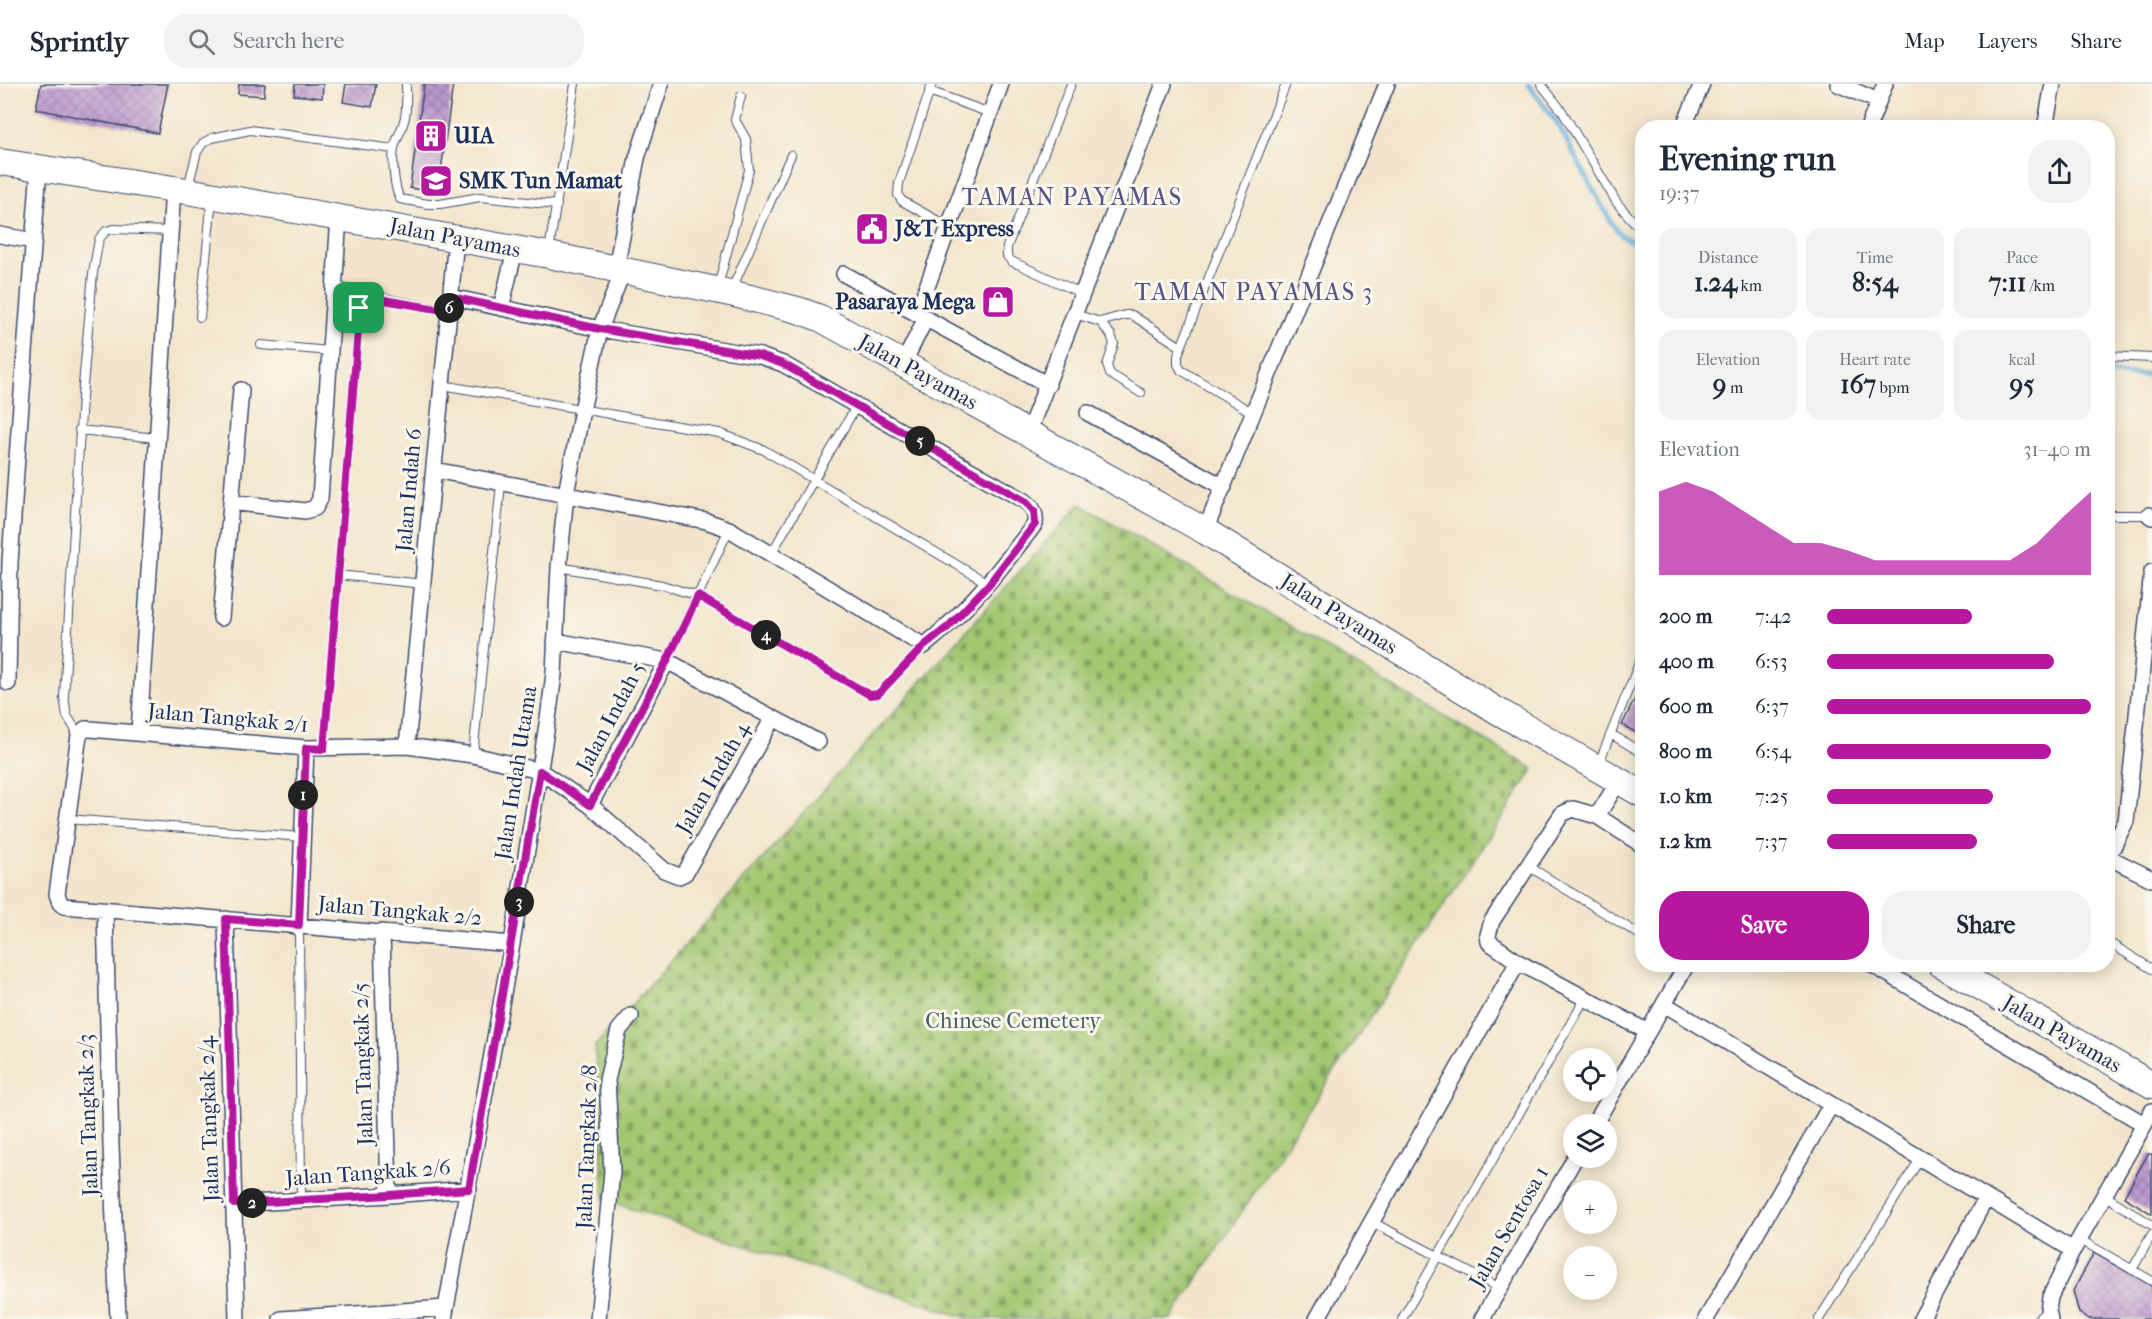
<!DOCTYPE html>
<html lang="en">
<head>
<meta charset="utf-8">
<style>
	:root { --surface:#fff; --page:#f2f2f3; --text:#1f2937; --muted:#747a83; --line:#e0e1e3; --accent:#b5179e }
	body { margin:0; font-family:"IM FELL French Canon",serif; background:var(--page); color:var(--text); height:100vh; display:flex; flex-direction:column; font-size:22px; white-space:nowrap }
	* { box-sizing:border-box; margin:0 }
	p { font-size:20px; color:var(--muted) }
	.icon { flex:none; width:33px; height:33px; fill:none; stroke:currentColor; stroke-width:2; stroke-linecap:round; stroke-linejoin:round }
	.map { position:relative; flex:1; overflow:hidden }
	.details { position:absolute; left:1635px; top:36px; width:480px; height:852px; display:flex; flex-direction:column; background:var(--surface); border-radius:24px; box-shadow:0 3px 15px #0003 }
	.details>* { flex:none }
	.fabs { position:absolute; left:1563px; top:964px; display:grid; gap:12px }
	.fabs a { display:grid; place-items:center; width:54px; height:54px; border-radius:50%; background:var(--surface); box-shadow:0 3px 15px #0003; font-size:30px }
	.pin { position:absolute; display:grid; place-items:center; width:51px; height:51px; color:#fff; margin:-26px; border-radius:12px; box-shadow:0 3px 9px #0006 }
	.km { position:absolute; width:30px; height:30px; margin:-15px; border-radius:50%; background:#222; color:#fff; font-size:16px; line-height:30px; text-align:center }
	.round { display:grid; place-items:center; flex:none; width:63px; height:63px; border-radius:24px; background:var(--page) }
	.headline { display:flex; align-items:center; justify-content:space-between; height:102px; padding:0 24px }
	h1 { font-size:33px; font-weight:800; line-height:45px }
	.stats { display:grid; grid-template-columns:repeat(3,1fr); gap:9px; height:102px; padding:6px 24px }
	.stats div { display:grid; align-content:center; border-radius:15px; background:var(--page); text-align:center }
	.stats b { font-size:26px; font-weight:800 }
	.stats small { font-size:16px; font-weight:400 }
	.stats p { font-size:16px }
	.chart { height:168px; padding:12px 24px }
	.chart p { display:flex; justify-content:space-between }
	.chart svg { width:100%; height:108px; margin-top:6px; fill:var(--accent); opacity:.7 }
	.button { display:flex; gap:12px; margin-top:auto; padding:12px 24px }
	.button a { flex:1; height:69px; border-radius:24px; background:var(--accent); color:#fff; font-size:24px; font-weight:800; line-height:69px; text-align:center }
	.button a+a { background:var(--page); color:var(--text) }
	ul { padding:0 24px; list-style:none; font-size:20px }
	li { display:grid; grid-template-columns:96px 72px 1fr; align-items:center; height:45px }
	li i { height:15px; border-radius:8px; background:var(--accent) }
	header { display:flex; align-items:center; gap:36px; box-sizing:border-box; height:84px; padding:0 30px; background:var(--surface); border-bottom:2px solid var(--line) }
	header strong { font-size:28px }
	nav { display:flex; gap:33px; margin-inline-start:auto; font-size:21px }
	.search { width:420px; height:54px; background:var(--page); display:flex; align-items:center; gap:15px; box-sizing:border-box; padding:0 21px; border-radius:24px; color:var(--muted); font-size:22px }
	.map>svg:first-child { display:block }
	.cemetery { fill:url(#cemetery-stones); stroke:#5e7b68; stroke-width:1.5 }
	.lines { fill:none; stroke-linecap:round; stroke-linejoin:round }
	.stream { stroke:#60abd9; stroke-width:5 }
	.building { fill:url(#building-cross-hatch) }
	.service-casing { stroke:#3b4a6e; stroke-width:10 }
	.minor-casing { stroke:#3b4a6e; stroke-width:18 }
	.trunk-casing { stroke:#3b4a6e; stroke-width:28 }
	.service { stroke:#fff; stroke-width:8 }
	.minor { stroke:#fff; stroke-width:15 }
	.trunk { stroke:#fff; stroke-width:26 }
	.route-casing { stroke:#fff; stroke-width:12 }
	.route { stroke:#b5179e; stroke-width:8 }
	.labels { text-anchor:middle; dominant-baseline:central; stroke-width:6; stroke-linejoin:round; paint-order:stroke }
	.poi-label { font-size:22px; font-weight:bold; fill:#1b2f5e; stroke:#fbf7ec; text-anchor:start }
	.street-label { font-size:22px; fill:#1b2f5e; stroke:#fbf7ec }
	.park-label { font-size:22px; fill:#445d64; stroke:#fbf7ec }
	.neighbourhood-label { font-size:24px; letter-spacing:1.5px; fill:#535485; stroke:#fbf7ec }
</style>
</head>
<body>
<header>
<strong>Sprintly</strong>
<div class="search"><svg class="icon" aria-label="search" viewBox="0 0 24 24"><circle cx="10" cy="10" r="6"/><path d="M15 15l6 6"/></svg>Search here</div>
<nav><a>Map</a><a>Layers</a><a>Share</a></nav>
</header>
<div class="map">
<svg width="2152" height="1235" viewBox="0 0 2152 1235">
	<defs>
		<pattern id="cemetery-stones" width="16" height="16" patternUnits="userSpaceOnUse" patternTransform="scale(1.5)"><rect width="16" height="16" fill="#a2c771"/><path d="M2 7V4a2 2 0 0 1 4 0v3zM10 15v-3a2 2 0 0 1 4 0v3z" fill="#83a260"/></pattern>
		<pattern id="building-cross-hatch" width="8" height="8" patternUnits="userSpaceOnUse" patternTransform="scale(1.5)"><rect width="8" height="8" fill="#bc98ce"/><path d="M0 0l8 8M0 8l8-8" fill="none" stroke="#987caa"/></pattern>
	</defs>
	<rect width="100%" height="100%" fill="#fbf7ec"/>
	<filter id="ink" filterUnits="userSpaceOnUse"><feTurbulence type="fractalNoise" baseFrequency=".0167" numOctaves="2"/><feDisplacementMap in="SourceGraphic" scale="12" xChannelSelector="R" yChannelSelector="G"/><feConvolveMatrix kernelMatrix="1 2 1 2 8 2 1 2 1" color-interpolation-filters="sRGB"/></filter>
	<filter id="wash" filterUnits="userSpaceOnUse"><feTurbulence type="fractalNoise" baseFrequency=".008" numOctaves="4" result="noise"/><feDisplacementMap in="SourceGraphic" scale="24" xChannelSelector="R" yChannelSelector="G"/><feGaussianBlur stdDeviation="1.35" result="paint"/><feColorMatrix in="noise" values="0 0 0 0 0 0 0 0 0 0 0 0 0 0 0 0 0 1.4 0 .05"/><feComposite in="paint" operator="in"/></filter>
	<g filter="url(#wash)">
		<rect width="100%" height="100%" fill="#f3e5cb"/>
		<path class="cemetery" d="M1080,420L1534,685L1171,1235H970L604,1116L595,962Z"/>
		<g class="lines">
			<path class="stream" d="M1528,0L1557,39L1612,140L1622,152L1642,162
				M2108,290L2152,291"/>
		</g>
		<g id="blocks">
			<path class="building" d="M41,0H168L158,49L36,25Z
				M239,0H265L264,12L238,10Z
				M295,0H323L322,14L294,11Z
				M346,0H376L372,23L343,18Z
				M424,0H453L438,108L410,104Z
				M1642,600V652L1622,641Z
				M2148,1070H2152V1130L2124,1113Z
				M2094,1169L2152,1202V1235H2089L2079,1229L2073,1207Z"/>
		</g>
	</g>
	<g filter="url(#ink)">
		<use href="#blocks" fill-opacity="0" stroke="#3b4a6e" stroke-width="1.5"/>
		<g class="lines">
			<defs>
				<path id="service" d="M406,0C406,11 407,22 405,33C403,44 397,53 394,64C392,76 394,104 400,115L428,120H440L480,113L557,121
					M932,0L899,99L898,111L902,117L949,143
					M1071,0L1007,163V172L1011,177L1083,210
					M1541,0L1562,27L1617,119L1642,147
					M929,7L990,29
					M188,103L197,68L203,59L212,54L250,46L394,65
					M549,167L575,0
					M334,201L361,210
					M718,202L749,86L746,55L735,36L741,12
					M732,205L791,71
					M1075,230L1100,238L1111,251L1114,260L1107,281L1110,290L1141,309
					M200,233L212,115
					M1100,238L1125,231H1132L1181,263
					M261,261L330,267
					M2108,272L2152,274
					M442,301L719,349L764,366L989,500
					M1253,329L1181,286L1178,280V271L1286,0
					M79,346L157,354
					M2108,431H2149
					M771,470L857,321
					M559,483L662,501L698,512L870,611L878,610L924,562
					M338,491L423,500
					M667,577L729,445
					M1611,650L1642,669
					M79,651L67,632L64,613L82,313L93,189L99,155L106,147L113,145L170,147
					M324,665L361,210L449,227
					M473,671L501,400
					M1599,679L1642,572
					M67,735L302,753
					M1528,782L1642,852
					M299,842L301,1116
					M2108,858L2152,885
					M2104,1111L2152,1141
					M1372,1138L1500,1204
					M2079,1155L2152,1197
					M2132,1186L2152,1150
					M1402,1235L1585,914
					M1819,1235L1920,1075
					M2037,1235L2048,1227"/>
				<path id="minor" d="M1838,0L1878,17
					M1683,44L1702,0
					M1868,44L1885,0
					M2045,44L2053,0
					M0,151L34,157
					M616,184L637,74L661,0
					M844,190L1048,301
					M501,224L515,166
					M917,230L1001,0
					M903,280L926,234
					M1088,329L1224,403
					M1028,349L1164,0
					M434,386L706,437L729,445L924,562C968,527 1001,484 1035,440C1036,430 1034,424 1025,417L783,280L760,272L600,245L451,213
					M231,418L305,427L315,424L320,415L339,133
					M2149,431L2152,433
					M1205,447L1387,0
					M221,534L241,306
					M555,557L667,577L818,658
					M8,599L10,479L16,387L39,84
					M139,648L173,104
					M407,662L456,155
					M1619,697L1597,732L1642,761
					M590,721L667,577
					M1597,732L1573,725L1562,730L1492,837L1488,851L1489,858L1518,878L1648,948
					M2108,773L2126,737L2152,488
					M2108,773L2152,795
					M105,826L111,1061L118,1235
					M226,835L237,1235
					M299,841L306,664
					M382,848L389,1111
					M512,860L64,822L60,819L57,810L79,651L85,645H90L306,664L407,662L473,671L540,687L590,721L664,786L679,792L685,789L773,634
					M1871,880L2144,1040
					M1664,920L2073,1166
					M1594,1041L1687,880
					M234,1120L389,1111L469,1105
					M281,1235L446,1224
					M444,1235L512,860L549,628L554,590L559,483L566,410L582,326L600,245L623,187
					M598,1235L612,1087L607,996L619,946L631,932
					M1317,1235L1518,878
					M1482,1235L1575,1074
					M1706,1235L1831,1021
					M1921,1235L1986,1114
					M2050,1235L2048,1227L2050,1213L2073,1166L2152,1027"/>
				<path id="trunk" d="M0,78L187,107L549,171L730,209L798,226L820,234L1205,447L1496,626L1642,710
					M1941,880L2152,1001"/>
			</defs>
			<use href="#service" class="service-casing"/>
			<use href="#minor" class="minor-casing"/>
			<use href="#trunk" class="trunk-casing"/>
			<use href="#service" class="service"/>
			<use href="#minor" class="minor"/>
			<use href="#trunk" class="trunk"/>
		</g>
	</g>
	<g class="lines" filter="url(#ink)">
		<defs>
			<path id="route" d="M361,210L384,216L449,227L451,213L600,245L760,272L783,280L1025,417L1034,427L1035,440L989,500L948,543L924,562L878,610L870,611L698,512L667,577L590,721L540,687L469,1105L389,1111L234,1120L226,835L299,841L306,664L324,665Z"/>
		</defs>
		<use href="#route" class="route-casing"/>
		<use href="#route" class="route"/>
	</g>
	<defs>
		<symbol id="building-square" viewBox="-11 -11 22 22"><rect x="-9" y="-9" width="18" height="18" rx="4" fill="#b5179e" stroke="#fbf7ec"/><path d="M-4-6H4V6H1V3H-1V6H-4ZM-2.5-4.3h1.7v1.8h-1.7ZM.8-4.3h1.7v1.8H.8ZM-2.5-1h1.7V.8h-1.7ZM.8-1h1.7V.8H.8Z" fill="#fff"/></symbol>
		<symbol id="school-square" viewBox="-11 -11 22 22"><rect x="-9" y="-9" width="18" height="18" rx="4" fill="#b5179e" stroke="#fbf7ec"/><path d="M0-5L7-2L0 1L-7-2ZM-4 1L0 2.5L4 1V4Q0 6-4 4Z" fill="#fff"/></symbol>
		<symbol id="civic-square" viewBox="-11 -11 22 22"><rect x="-9" y="-9" width="18" height="18" rx="4" fill="#b5179e" stroke="#fbf7ec"/><path d="M-.6-6.5H3V-4.5H.6V-3L4-1V1h2V6H-6V1h2V-1L-.6-3ZM-1.2 2.5V6h2.4V2.5Z" fill="#fff"/></symbol>
		<symbol id="shop-square" viewBox="-11 -11 22 22"><rect x="-9" y="-9" width="18" height="18" rx="4" fill="#b5179e" stroke="#fbf7ec"/><path d="M-5-2.5h2.3a2.7 3.5 0 0 1 5.4 0H5L5.5 6h-11ZM-1.5-2.5h3a1.5 2.3 0 0 0-3 0Z" fill="#fff"/></symbol>
	</defs>
	<g fill-rule="evenodd">
		<use href="#building-square" x="412" y="33" width="38" height="38"/>
		<use href="#school-square" x="417" y="78" width="38" height="38"/>
		<use href="#civic-square" x="853" y="126" width="38" height="38"/>
		<use href="#shop-square" x="979" y="199" width="38" height="38"/>
	</g>
	<g class="labels">
		<g class="poi-label">
			<text x="454" y="52">UIA</text>
			<text x="459" y="97">SMK Tun Mamat</text>
			<text x="895" y="145">J&amp;T Express</text>
			<text x="975" y="218" text-anchor="end">Pasaraya Mega</text>
		</g>
		<g class="street-label">
			<text transform="translate(455 154) rotate(11)">Jalan Payamas</text>
			<text transform="translate(918 288) rotate(29)">Jalan Payamas</text>
			<text transform="translate(409 406) rotate(-85)">Jalan Indah 6</text>
			<text transform="translate(1339 530) rotate(32)">Jalan Payamas</text>
			<text transform="translate(611 633) rotate(-62)">Jalan Indah 5</text>
			<text transform="translate(228 634) rotate(5)">Jalan Tangkak 2/1</text>
			<text transform="translate(516 689) rotate(-81)">Jalan Indah Utama</text>
			<text transform="translate(713 694) rotate(-60)">Jalan Indah 4</text>
			<text transform="translate(400 827) rotate(5)">Jalan Tangkak 2/2</text>
			<text transform="translate(2062 950) rotate(30)">Jalan Payamas</text>
			<text transform="translate(363 980) rotate(-92)">Jalan Tangkak 2/5</text>
			<text transform="translate(88 1031) rotate(-92)">Jalan Tangkak 2/3</text>
			<text transform="translate(209 1035) rotate(-92)">Jalan Tangkak 2/4</text>
			<text transform="translate(587 1063) rotate(-88)">Jalan Tangkak 2/8</text>
			<text transform="translate(368 1089) rotate(-4)">Jalan Tangkak 2/6</text>
			<text transform="translate(1509 1143) rotate(-60)">Jalan Sentosa 1</text>
		</g>
		<g class="park-label">
			<text x="1013" y="937">Chinese Cemetery</text>
		</g>
		<g class="neighbourhood-label">
			<text x="1072" y="113">TAMAN PAYAMAS</text>
			<text x="1254" y="208">TAMAN PAYAMAS 3</text>
		</g>
	</g>
</svg>
<div class="fabs">
<a><svg class="icon" aria-label="locate" viewBox="0 0 24 24"><circle cx="12" cy="12" r="6"/><path d="M12 2v4M12 18v4M2 12h4M18 12h4"/></svg></a>
<a><svg class="icon" aria-label="layers" viewBox="0 0 24 24"><path d="M12 4l9 5-9 5-9-5zM3 14l9 5 9-5"/></svg></a>
<a>+</a>
<a>−</a>
</div>
<div class="pin" style="left:359px;top:224px;background:#1e9e55"><svg class="icon" aria-label="arrive" viewBox="0 0 24 24"><path d="M6 21V4h12l-3 4 3 4H6"/></svg></div>
<b class="km" style="left:303px;top:711px">1</b>
<b class="km" style="left:252px;top:1119px">2</b>
<b class="km" style="left:519px;top:818px">3</b>
<b class="km" style="left:766px;top:551px">4</b>
<b class="km" style="left:920px;top:357px">5</b>
<b class="km" style="left:449px;top:224px">6</b>
<section class="details">
<div class="headline"><div><h1>Evening run</h1><p>19:37</p></div><a class="round"><svg class="icon" aria-label="share" viewBox="0 0 24 24"><path d="M12 15V3M7 8l5-5 5 5M5 13v7h14v-7"/></svg></a></div>
<div class="stats">
<div><p>Distance</p><b>1.24<small> km</small></b></div>
<div><p>Time</p><b>8:54</b></div>
<div><p>Pace</p><b>7:11<small> /km</small></b></div>
</div>
<div class="stats">
<div><p>Elevation</p><b>9<small> m</small></b></div>
<div><p>Heart rate</p><b>167<small> bpm</small></b></div>
<div><p>kcal</p><b>95</b></div>
</div>
<div class="chart"><p><span>Elevation</span>31–40 m</p>
<svg viewBox="0 0 160 44" preserveAspectRatio="none"><path d="M0 44V10L10 6L20 10L30 17L40 24L50 31L60 31L70 34L80 38L90 38L100 38L110 38L120 38L130 38L140 31L150 20L160 10V44z"/></svg>
</div>
<ul>
<li><b>200 m</b>7:42<i style="width:55%"></i></li>
<li><b>400 m</b>6:53<i style="width:86%"></i></li>
<li><b>600 m</b>6:37<i style="width:100%"></i></li>
<li><b>800 m</b>6:54<i style="width:85%"></i></li>
<li><b>1.0 km</b>7:25<i style="width:63%"></i></li>
<li><b>1.2 km</b>7:37<i style="width:57%"></i></li>
</ul>
<div class="button"><a>Save</a><a>Share</a></div>
</section>
</div>
</body>
</html>
